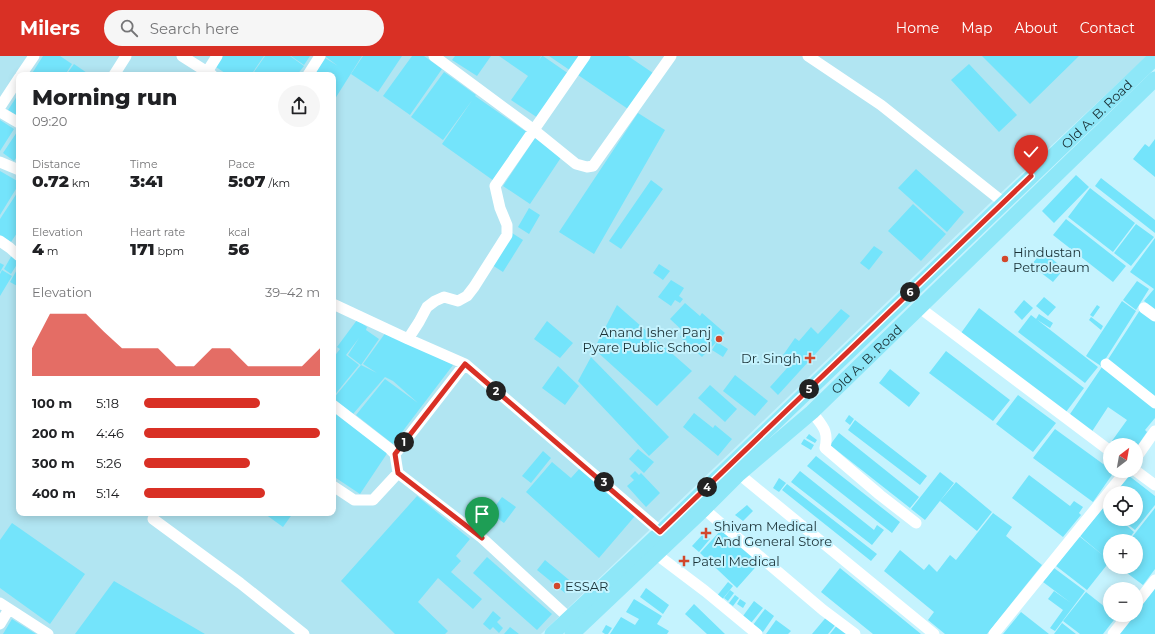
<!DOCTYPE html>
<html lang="en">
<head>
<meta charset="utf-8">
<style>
	:root { --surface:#fff; --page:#f6f6f6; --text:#202124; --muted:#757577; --accent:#d93025 }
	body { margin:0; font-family:Montserrat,sans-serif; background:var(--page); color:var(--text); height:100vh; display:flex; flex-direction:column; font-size:15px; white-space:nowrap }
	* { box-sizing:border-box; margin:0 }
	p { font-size:13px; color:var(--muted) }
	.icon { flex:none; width:22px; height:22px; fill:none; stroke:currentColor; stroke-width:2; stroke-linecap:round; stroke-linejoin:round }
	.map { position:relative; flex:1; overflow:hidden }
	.side { position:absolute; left:16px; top:16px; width:320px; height:444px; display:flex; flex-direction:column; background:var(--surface); border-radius:8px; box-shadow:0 2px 10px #0003 }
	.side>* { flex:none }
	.needle { width:26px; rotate:31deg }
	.fabs { position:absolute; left:1103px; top:382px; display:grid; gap:8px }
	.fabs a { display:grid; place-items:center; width:40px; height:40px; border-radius:50%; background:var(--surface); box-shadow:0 2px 10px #0003; font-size:20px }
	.pin { position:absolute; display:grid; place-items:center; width:34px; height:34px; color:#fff; margin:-41px -17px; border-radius:50% 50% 50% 0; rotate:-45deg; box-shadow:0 0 4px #0007 }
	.pin .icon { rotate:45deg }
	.km { position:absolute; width:20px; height:20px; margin:-10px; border-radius:50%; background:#222; color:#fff; font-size:11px; line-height:20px; text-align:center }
	.round { display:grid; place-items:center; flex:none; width:42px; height:42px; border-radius:21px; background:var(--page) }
	.headline { display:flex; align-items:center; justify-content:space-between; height:68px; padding:0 16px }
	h1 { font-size:22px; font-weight:800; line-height:30px }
	.metrics { display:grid; grid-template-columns:repeat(3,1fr); gap:6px; height:68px; padding:4px 16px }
	.metrics div { display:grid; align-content:center }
	.metrics b { font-size:17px; font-weight:800 }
	.metrics small { font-size:11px; font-weight:400 }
	.metrics p { font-size:11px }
	.chart { height:112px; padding:8px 16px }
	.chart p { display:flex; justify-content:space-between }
	.chart svg { width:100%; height:72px; margin-top:4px; fill:var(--accent); opacity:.7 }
	ul { padding:0 16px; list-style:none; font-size:13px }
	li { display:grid; grid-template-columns:64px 48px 1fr; align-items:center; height:30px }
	li i { height:10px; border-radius:5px; background:var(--accent) }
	header { display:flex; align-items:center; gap:24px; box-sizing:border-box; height:56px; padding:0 20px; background:var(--accent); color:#fff }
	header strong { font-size:19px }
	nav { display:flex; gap:22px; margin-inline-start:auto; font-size:14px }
	.search { width:280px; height:36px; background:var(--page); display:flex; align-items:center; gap:10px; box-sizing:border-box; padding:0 14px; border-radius:22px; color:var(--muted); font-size:15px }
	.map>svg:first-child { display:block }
	.built { fill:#b1e5f2; fill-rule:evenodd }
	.building { fill:#74e4fb }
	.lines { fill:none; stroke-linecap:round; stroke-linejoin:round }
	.minor { stroke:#fff; stroke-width:11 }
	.major { stroke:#8ee7f8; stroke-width:15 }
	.route-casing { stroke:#fff; stroke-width:8 }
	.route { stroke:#d93025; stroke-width:5 }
	.poi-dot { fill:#d2472b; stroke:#c5f3fe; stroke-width:1.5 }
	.labels { text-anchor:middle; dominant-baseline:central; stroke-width:4; stroke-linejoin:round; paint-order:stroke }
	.street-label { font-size:13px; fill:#1a3136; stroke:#c5f3fe }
	.poi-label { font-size:13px; fill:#1a3136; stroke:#c5f3fe; text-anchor:start }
</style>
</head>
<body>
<header>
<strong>Milers</strong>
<div class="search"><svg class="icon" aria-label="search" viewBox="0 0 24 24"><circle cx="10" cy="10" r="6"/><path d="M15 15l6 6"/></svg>Search here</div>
<nav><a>Home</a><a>Map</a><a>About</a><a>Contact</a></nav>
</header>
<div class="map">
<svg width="1155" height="578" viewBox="0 0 1155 578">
	<rect width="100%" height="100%" fill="#c5f3fe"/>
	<path class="built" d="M0,0H1147L989,148L541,578H0ZM19,19H333V457H19Z"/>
	<path class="building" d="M43,0H60L72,8L65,19H31Z
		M223,0H264L251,19H228L216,11Z
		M265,0H290L304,10L297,19H252Z
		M291,0H310L304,9Z
		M326,0H362L333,46V19H314L325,2L338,10L326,1Z
		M363,0H402L378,36L351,18Z
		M412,0H424L442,13L410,59L383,40Z
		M455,0H491L477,20L452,4Z
		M499,0H541L539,4L542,0H543L569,18L538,62L511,44L528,20Z
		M549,0H581L571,15Z
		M591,0H628L653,17L628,53L578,19Z
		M982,0H1079L1030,48Z
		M74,8L90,19H66Z
		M969,8L1017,59L999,76L951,24Z
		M444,16L476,39L475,40L528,77L494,125L442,88L473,43L443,84L411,61Z
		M19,37V61L8,54Z
		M638,57L665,74L594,198L559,176Z
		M0,64L14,73L0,95Z
		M19,73V98L14,105L3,97Z
		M535,82L562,100L530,148L503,130Z
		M1155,83V121L1133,103L1145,88L1149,91Z
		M916,113L964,156L947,176L898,132Z
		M0,115L19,126V128L0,159Z
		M1076,119L1089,131L1054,167L1042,155Z
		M1101,122L1155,164V177L1095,130Z
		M651,124L663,133L621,193L609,185Z
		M1090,132L1135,167L1113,196L1068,161Z
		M19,134V174L11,186L0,179V163Z
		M913,148L946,178L921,205L888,175Z
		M529,152L540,159L529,178L518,171Z
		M1066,163L1126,210L1113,226L1053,179Z
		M1136,168L1154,181L1131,210L1114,197Z
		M512,177L523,184L503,216L492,209Z
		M1155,182V253L1144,245L1154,233L1130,216Z
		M874,190L883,196L869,214L860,207Z
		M1043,195L1064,213L1053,226L1031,209Z
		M12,199L19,205L11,218L4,213Z
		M0,207L4,209L0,216Z
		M659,208L670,215L663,224L653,217Z
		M19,210V231L10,226Z
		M2,214L12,220L0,240V218Z
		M671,224L684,232L679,240L683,243L680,247L675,244L671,250L658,241Z
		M1137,225L1149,233L1136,254L1123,244Z
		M1044,241L1056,251L1048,260L1036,250Z
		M1024,244L1033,252L1022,264L1014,256Z
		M1122,245L1136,255L1101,310L1086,300Z
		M685,247L700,260L702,257L725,277L702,301L680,281L684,276L670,263Z
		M617,249L692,315L657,350L594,293Z
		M1097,249L1100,251L1093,261L1090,259Z
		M979,252L1084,332L1066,356L961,277Z
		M841,253L850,260L778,339L770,331L788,311L779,305L795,282L799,285L811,271L818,278Z
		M1140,254L1155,265V340L1107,305Z
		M1039,258L1053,267L1050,272L1036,263Z
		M1031,259L1098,311L1085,327L1018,276Z
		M1091,261L1103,270L1101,274L1089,264Z
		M357,264L367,271L366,274L379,283L361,309L348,299L359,282L346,299L359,309L333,341V302L340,293L337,291Z
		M547,265L573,287L560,302L534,283Z
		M386,276L453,309L393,388L356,359L385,323L418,347L393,325L385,321L353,358L333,343L361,309L377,317L363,308Z
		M717,286L728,293L723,301L712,294Z
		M946,295L1010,344L993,365L929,317Z
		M591,301L669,381L649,400L578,325Z
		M1104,308L1155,349V362L1145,374L1147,376L1136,392V389H1109L1127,364L1108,351L1091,377L1068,361Z
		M558,310L579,330L565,349L542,332Z
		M890,313L920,337L909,351L879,327Z
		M735,319L768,345L755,360L723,335Z
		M710,329L737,353L725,366L698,342Z
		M1018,339L1056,367L1033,396L996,368Z
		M333,354L388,396L360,438L333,420Z
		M694,357L713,372L715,369L732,383L718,400L683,371Z
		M849,359L854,363L850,369L845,365Z
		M855,364L927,420L920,429L848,374Z
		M1055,373L1110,413V415L1114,416L1093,446L1033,402Z
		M839,377L919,441L910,452L830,389Z
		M809,378L817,384L815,387L806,382Z
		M804,383L814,389L811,394L801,388Z
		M638,393L654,406L644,417L629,403Z
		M543,395L551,402L531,427L522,420Z
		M816,400L900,466L892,477L807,410Z
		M552,406L571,422L580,412L635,460L599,502L526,436Z
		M635,415L639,419L641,417L660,437L646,451L627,430L634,424L630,420Z
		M800,415L874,474L877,469L884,474L872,489L791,426Z
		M940,416L954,427L925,464L911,453Z
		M1029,419L1070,450L1074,445L1083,451L1079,457L1081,459L1063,481L1012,442Z
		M1128,419L1155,440V449L1135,474L1121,463H1136V437H1114Z
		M779,422L786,427L779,436L773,432Z
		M956,426L992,456L977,475L940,445Z
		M787,428L877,498L871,505L782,434Z
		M417,440L470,483L456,500L461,505L451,516L482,543L473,553L438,522L418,546L448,575L445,578H395L341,525Z
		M502,441L516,451L504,467L490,457Z
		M1110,442V454L1104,449Z
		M747,449L753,455L743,465L735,459Z
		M1104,451L1110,456V463H1119L1134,476L1127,485H1110V505L1087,534L1056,510L1079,480L1105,501L1080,480Z
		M1155,452V513L1143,529L1119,511H1136V485H1129Z
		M266,457H293L283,471L265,458Z
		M993,457L1012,471L1006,480L1042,509L987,578H945L928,564L934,556L884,515L900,494L924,514L929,508L937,516L950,499L956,504Z
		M12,467L85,518L50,568L0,532V484Z
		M722,473L761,505L737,532L700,497Z
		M704,477L710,483L699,496L692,490Z
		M487,501L552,558L537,574L473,517Z
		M545,504L574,528L565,537L537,514Z
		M840,512L921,578H873L821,536Z
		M1054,512L1085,535L1055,575L1050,572L1063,554L1048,543L1054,535L1071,547L1043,526Z
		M114,525L205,578H75Z
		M728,526L733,530L721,545L716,541Z
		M646,532L669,549L663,558L640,541Z
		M1155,532V578H1119L1134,559H1136V556Z
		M730,534L734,537L728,545L724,542Z
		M1086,536L1110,555V559H1115L1117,560L1103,578H1080L1063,565Z
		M735,539L739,542L733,550L729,547Z
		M634,543L662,560L657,568L669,575L667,578H610L621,561L635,569L639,563L626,556Z
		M740,543L746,547L743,552L737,548Z
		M754,545L763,552L751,567L743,560Z
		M694,548L725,578H707L685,558Z
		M765,553L774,560L763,576L753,569Z
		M493,555L501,562L497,566L503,572L499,577L493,571L490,574L483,568Z
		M1021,556L1049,578H1003Z
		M828,559L837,567L828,578H812Z
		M12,563L36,578H3Z
		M776,564L791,575L788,578H766Z
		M1062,567L1076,578H1054Z
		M838,568L850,578H830Z
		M606,569L612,572L608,578H605L602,576Z
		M510,571L519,578H504Z"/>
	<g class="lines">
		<path class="minor" d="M182,0L212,19
			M434,0L534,74L576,108L587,111L593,110L671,0
			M808,0L881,49L1003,146
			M21,19L34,0
			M114,19L126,0
			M205,19L217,0
			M308,19L320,0
			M0,51L19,22
			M0,56L19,67
			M0,106L19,114
			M0,185L10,192L19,200
			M333,248L408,283L465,308L661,476
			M920,252L1110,395
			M1144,252L1155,260
			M408,283L419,266L427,251L435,245L444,241L458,245L467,240L474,231L507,179V169L500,152L495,130L585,0
			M1106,308L1155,347
			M333,349L390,393L395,398L398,417L482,482L569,562
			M812,356C822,370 829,374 825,392L880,439L916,467
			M395,398L465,308
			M1136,402L1155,375
			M1136,415L1155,429
			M739,418L934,578
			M333,430L354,444H373L398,417
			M704,453L823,554L855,578
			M153,463L240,527L304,578
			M656,498L705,535L757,578
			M0,547L48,578
			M1136,548L1155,524
			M0,568L9,553
			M994,578L1126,415
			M1113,578L1128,559"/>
		<g class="major">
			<path id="s1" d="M552,578L661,476L1155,2"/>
			<path id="s2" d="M572,578L704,453L739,418L812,356L1155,23"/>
		</g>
	</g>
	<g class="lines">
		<defs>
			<path id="route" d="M482,482L398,417L395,398L465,308L660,476L1031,120"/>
		</defs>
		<use href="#route" class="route-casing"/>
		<use href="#route" class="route"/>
	</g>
	<g class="poi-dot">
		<circle cx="1005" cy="203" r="4"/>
		<circle cx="719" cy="283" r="4"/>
		<path d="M808 296h4v4h4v4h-4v4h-4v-4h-4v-4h4z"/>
		<path d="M704 471h4v4h4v4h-4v4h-4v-4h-4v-4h4z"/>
		<path d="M682 499h4v4h4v4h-4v4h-4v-4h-4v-4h4z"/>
		<circle cx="557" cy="530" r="4"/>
	</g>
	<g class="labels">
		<g class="street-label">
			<text stroke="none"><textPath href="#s1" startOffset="753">Old A. B. Road</textPath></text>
			<text stroke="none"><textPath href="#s2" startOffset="403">Old A. B. Road</textPath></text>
		</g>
		<g class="poi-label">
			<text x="1013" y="196">Hindustan<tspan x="1013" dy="15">Petroleaum</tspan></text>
			<text x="711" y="276" text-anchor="end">Anand Isher Panj<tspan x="711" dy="15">Pyare Public School</tspan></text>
			<text x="801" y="302" text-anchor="end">Dr. Singh</text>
			<text x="714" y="470">Shivam Medical<tspan x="714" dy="15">And General Store</tspan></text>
			<text x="692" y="505">Patel Medical</text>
			<text x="565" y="530">ESSAR</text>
		</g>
	</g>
</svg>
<div class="fabs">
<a><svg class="needle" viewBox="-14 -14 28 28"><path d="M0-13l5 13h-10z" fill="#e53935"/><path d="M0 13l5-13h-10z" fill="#757577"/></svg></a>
<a><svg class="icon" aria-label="locate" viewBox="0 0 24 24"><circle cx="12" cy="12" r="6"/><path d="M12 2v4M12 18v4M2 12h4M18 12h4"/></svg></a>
<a>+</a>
<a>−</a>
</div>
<div class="pin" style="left:482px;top:482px;background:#1e9e55"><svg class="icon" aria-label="arrive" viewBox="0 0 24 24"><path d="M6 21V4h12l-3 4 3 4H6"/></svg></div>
<div class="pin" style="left:1031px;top:120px;background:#d93025"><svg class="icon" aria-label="check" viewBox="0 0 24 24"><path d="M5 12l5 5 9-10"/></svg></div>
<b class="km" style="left:404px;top:386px">1</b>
<b class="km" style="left:496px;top:335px">2</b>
<b class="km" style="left:604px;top:426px">3</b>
<b class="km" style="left:707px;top:431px">4</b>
<b class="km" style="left:809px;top:333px">5</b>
<b class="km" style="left:910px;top:236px">6</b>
<section class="side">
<div class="headline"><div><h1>Morning run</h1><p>09:20</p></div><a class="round"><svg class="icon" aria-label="share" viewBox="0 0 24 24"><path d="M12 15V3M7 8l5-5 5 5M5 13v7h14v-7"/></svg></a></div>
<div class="metrics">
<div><p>Distance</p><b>0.72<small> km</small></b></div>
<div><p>Time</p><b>3:41</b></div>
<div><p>Pace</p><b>5:07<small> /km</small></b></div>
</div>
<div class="metrics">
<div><p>Elevation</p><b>4<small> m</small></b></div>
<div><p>Heart rate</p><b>171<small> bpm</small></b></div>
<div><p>kcal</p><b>56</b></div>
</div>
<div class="chart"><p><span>Elevation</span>39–42 m</p>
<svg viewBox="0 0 160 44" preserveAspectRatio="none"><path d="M0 44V27L10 6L20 6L30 6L40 17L50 27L60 27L70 27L80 38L90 38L100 27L110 27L120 38L130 38L140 38L150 38L160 27V44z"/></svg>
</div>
<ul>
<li><b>100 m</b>5:18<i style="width:66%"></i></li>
<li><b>200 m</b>4:46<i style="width:100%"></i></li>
<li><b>300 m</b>5:26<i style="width:60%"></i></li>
<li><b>400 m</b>5:14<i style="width:69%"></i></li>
</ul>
</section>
</div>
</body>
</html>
